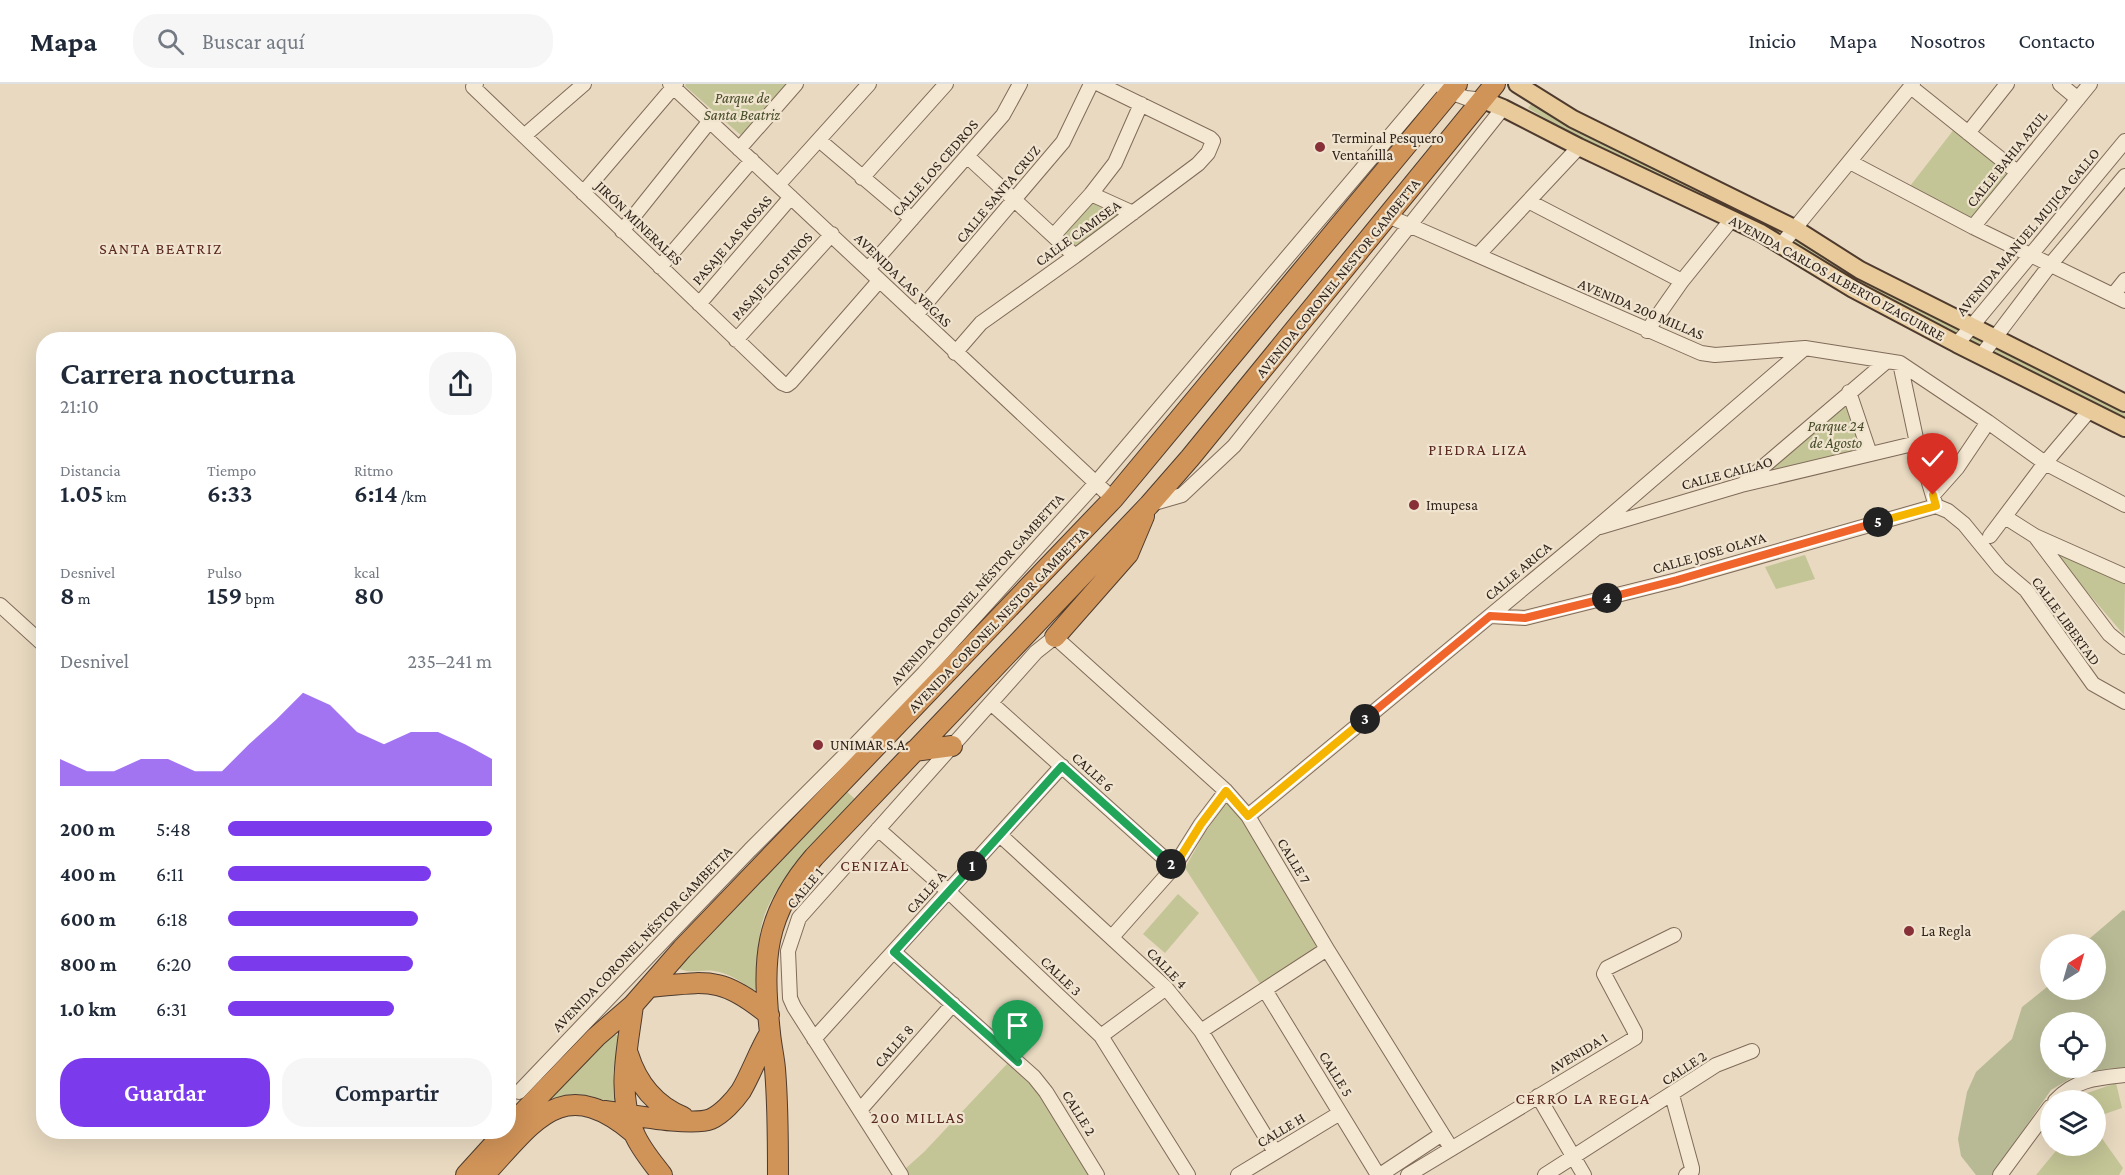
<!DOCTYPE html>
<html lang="es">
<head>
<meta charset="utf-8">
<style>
	:root { --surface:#fff; --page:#f6f6f7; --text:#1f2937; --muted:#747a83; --line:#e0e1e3; --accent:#7c3aed }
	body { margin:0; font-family:"Crimson Pro",serif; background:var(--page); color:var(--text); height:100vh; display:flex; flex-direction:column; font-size:22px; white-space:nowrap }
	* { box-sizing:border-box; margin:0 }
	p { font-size:20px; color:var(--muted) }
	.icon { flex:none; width:33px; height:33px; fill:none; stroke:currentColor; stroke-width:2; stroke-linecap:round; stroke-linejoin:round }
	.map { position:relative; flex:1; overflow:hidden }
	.side { position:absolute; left:36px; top:248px; width:480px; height:807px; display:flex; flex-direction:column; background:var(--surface); border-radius:24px; box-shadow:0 6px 24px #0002 }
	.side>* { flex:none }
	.needle { width:39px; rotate:37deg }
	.controls { position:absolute; left:2040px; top:850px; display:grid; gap:12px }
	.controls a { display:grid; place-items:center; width:66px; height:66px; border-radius:50%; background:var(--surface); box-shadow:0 6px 24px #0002; font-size:30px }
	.pin { position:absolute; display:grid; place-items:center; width:51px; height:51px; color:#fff; margin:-62px -26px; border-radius:50% 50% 50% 0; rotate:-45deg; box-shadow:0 0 6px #0007 }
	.pin .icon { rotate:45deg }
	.km { position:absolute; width:30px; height:30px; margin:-15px; border-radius:50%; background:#222; color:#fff; font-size:16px; line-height:30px; text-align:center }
	.round { display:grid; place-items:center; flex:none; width:63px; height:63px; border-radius:24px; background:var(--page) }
	.summary { display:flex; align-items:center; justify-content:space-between; height:102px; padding:0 24px }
	h1 { font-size:33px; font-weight:600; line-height:45px }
	.metrics { display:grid; grid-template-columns:repeat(3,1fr); gap:9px; height:102px; padding:6px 24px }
	.metrics div { display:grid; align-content:center }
	.metrics b { font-size:26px; font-weight:600 }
	.metrics small { font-size:16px; font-weight:400 }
	.metrics p { font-size:16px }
	.chart { height:168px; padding:12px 24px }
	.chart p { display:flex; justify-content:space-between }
	.chart svg { width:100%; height:108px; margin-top:6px; fill:var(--accent); opacity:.7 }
	.button { display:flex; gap:12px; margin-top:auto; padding:12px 24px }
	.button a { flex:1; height:69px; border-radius:24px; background:var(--accent); color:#fff; font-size:24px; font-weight:600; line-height:69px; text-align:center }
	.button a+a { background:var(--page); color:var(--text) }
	ul { padding:0 24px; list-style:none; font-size:20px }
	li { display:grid; grid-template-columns:96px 72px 1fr; align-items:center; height:45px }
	li i { height:15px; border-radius:8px; background:var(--accent) }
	header { display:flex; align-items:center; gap:36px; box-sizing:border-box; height:84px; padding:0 30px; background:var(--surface); border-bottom:2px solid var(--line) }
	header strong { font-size:28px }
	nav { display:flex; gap:33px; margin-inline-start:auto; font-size:21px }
	.search { width:420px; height:54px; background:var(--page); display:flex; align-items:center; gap:15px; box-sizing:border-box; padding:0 21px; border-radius:24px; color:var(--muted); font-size:22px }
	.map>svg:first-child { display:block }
	.green { fill:#c3c596 }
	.cemetery { fill:#b8ba95; fill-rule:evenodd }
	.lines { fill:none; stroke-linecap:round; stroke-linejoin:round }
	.minor-casing { stroke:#806b5a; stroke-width:16 }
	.major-casing { stroke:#4e3b2e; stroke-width:20 }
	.highway-casing { stroke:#4e3b2e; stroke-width:22 }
	.minor { stroke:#f4e8d2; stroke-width:14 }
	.major { stroke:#e9cb9b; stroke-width:16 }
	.highway { stroke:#d09358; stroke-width:20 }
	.split-1-casing { stroke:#fff; stroke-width:12 }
	.split-2-casing { stroke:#fff; stroke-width:12 }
	.split-3-casing { stroke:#fff; stroke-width:12 }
	.split-4-casing { stroke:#fff; stroke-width:12 }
	.split-5-casing { stroke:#fff; stroke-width:12 }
	.split-6-casing { stroke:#fff; stroke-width:12 }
	.split-1 { stroke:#22a559; stroke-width:8 }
	.split-2 { stroke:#22a559; stroke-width:8 }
	.split-3 { stroke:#f5b400; stroke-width:8 }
	.split-4 { stroke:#f0652b; stroke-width:8 }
	.split-5 { stroke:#f0652b; stroke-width:8 }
	.split-6 { stroke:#f5b400; stroke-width:8 }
	.poi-dot { fill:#883038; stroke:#f1e4cf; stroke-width:2 }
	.labels { text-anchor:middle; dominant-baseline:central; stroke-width:4.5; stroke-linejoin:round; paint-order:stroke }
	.park-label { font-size:15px; font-style:italic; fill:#444b26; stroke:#f1e4cf }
	.poi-label { font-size:15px; fill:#31251d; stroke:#f1e4cf; text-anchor:start }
	.street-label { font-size:15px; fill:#31251d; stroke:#f1e4cf }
	.neighbourhood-label { font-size:16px; letter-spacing:1.5px; fill:#592821; stroke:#f1e4cf }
</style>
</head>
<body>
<header>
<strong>Mapa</strong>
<div class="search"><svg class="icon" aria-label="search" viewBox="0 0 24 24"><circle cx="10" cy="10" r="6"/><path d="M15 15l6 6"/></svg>Buscar aquí</div>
<nav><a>Inicio</a><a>Mapa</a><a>Nosotros</a><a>Contacto</a></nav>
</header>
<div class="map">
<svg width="2125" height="1091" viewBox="0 0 2125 1091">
	<rect width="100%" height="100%" fill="#e8d9c0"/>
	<path class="green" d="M686,0H790L744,54L685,2Z
		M1533,18L1774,140L2125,326V335L1976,263L1659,93L1568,48L1528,24Z
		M1955,44L2011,91L1972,138L1907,106Z
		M1094,112L1123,129L1077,164H1073L1061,150Z
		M1844,315L1862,366L1767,390L1763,384Z
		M2059,469H2064L2125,499L2124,551L2060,476Z
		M1805,471L1815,495L1776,505L1765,483Z
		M846,707L856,716C825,750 774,794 762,839C757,860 758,881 759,903L754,906C741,898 729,889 714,887C703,885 690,890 680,885L679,880L683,875Z
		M1229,715L1322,860L1261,901L1185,784L1204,750Z
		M1178,810L1199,829L1165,869L1143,850Z
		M612,950L617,951L620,955L613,988L615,1016L613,1019L590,1012L565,1013L535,1029Z
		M1007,980L1037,1006L1089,1091H909L905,1085L924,1068Z
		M2116,999L2122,1024L2096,1033V1017H2074L2073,1014Z
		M2096,1046L2123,1084L2119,1091H2036L2060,1062H2096Z"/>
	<path class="cemetery" d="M2123,826L2125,827V983L2073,993L2051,1006L1992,1091H1976L1961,1072L1958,1055L1967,1008L1976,988L2012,955L2022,923L2047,903H2050V906H2096V861H2082ZM2050,939H2096V984H2050Z"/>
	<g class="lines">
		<defs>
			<path id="minor" d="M476,0L473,3L782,299L787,301L791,298L879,197
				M670,0L1113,415
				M2060,0L2078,15
				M1911,3L2017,88
				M1444,6L1466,14L1483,16
				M1968,49L2007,0
				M524,52L584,0
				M819,56L912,135
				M739,65L796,0
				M967,72L1075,172
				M1850,78L1973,143L2125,217
				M862,94L946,0
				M778,101L869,0
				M583,109L676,0
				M1091,110L1133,129
				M1530,118L1682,197
				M1388,132L1701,269L1715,271L1805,264L1900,279L1988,338L2045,379L2125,421
				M1973,143L2090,0
				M622,147L709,38
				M1054,151L1091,110L1115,79L1141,20
				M1782,160L1913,0
				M1478,171L1579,63
				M660,183L752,76
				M868,185L1003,31L1020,0
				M2113,211L2125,196
				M699,220L791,113
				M916,231L1063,58L1091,0
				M1647,247L1682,197L1732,135
				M736,256L832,150
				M1957,260L2125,57
				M955,269L981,239L1075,172L1198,80L1208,69L1213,57L1210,54L1099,0
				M1981,272L2050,181L2125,92
				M1900,279L1917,359L1936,422
				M1849,308L1870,370
				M1743,400L1887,277
				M1933,411L1957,384L1988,338
				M1151,420L1182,411L1234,362L1503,24
				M1936,422L1948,427L1964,440L2000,484L2026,506L2093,600L2125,618
				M2005,433L2035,452L2125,492
				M1600,443L1741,401L1917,359
				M1990,452L2045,379L2089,327
				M2035,452L2109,550L2125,563
				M0,521L44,561
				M1490,532L1525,534L1677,496L1936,422
				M991,619L1174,783
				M1248,732L1595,445L1805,264
				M878,745L949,808L1101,952L1188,1091
				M1000,751L1166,904L1201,947L1275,1068
				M1112,853L1174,783L1201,740L1226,707
				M894,868L1034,993L1046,1008L1097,1091
				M1265,906L1378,1091
				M1201,947L1327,865
				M1101,952L1166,904
				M814,955L1062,682
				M519,1008L750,766L851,665L924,589L1095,400L1434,0
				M1672,1011L1692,1084V1087L1686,1091
				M1538,1012L1584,1091
				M2055,1017C2076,995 2097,994 2125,991
				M860,1026L953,920
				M901,1091L794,923L790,914L788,867L799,834L1036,568L1055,553L1226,707L1248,732L1327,865L1451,1064
				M1238,1091L1340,1029
				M1380,1091L1442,1050
				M1408,1091L1635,954V948L1604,890L1607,884L1674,851
				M1545,1091L1716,981L1752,967
				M2000,1091L2050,1023"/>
			<path id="major" d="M1517,0L1573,35L1794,144L1860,186L2125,319
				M1483,16L1503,24L1579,63L1761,149L1853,205L1957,260L2125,344"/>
			<path id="highway" d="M1055,553L1128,470L1144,432
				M914,667L952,662
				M649,903C707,898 721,891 769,931
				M633,921C628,963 616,1008 634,1049C640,1064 652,1078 662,1091
				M628,970C637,999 654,1021 683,1033
				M605,1027C628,1030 691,1043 711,1035C722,1030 734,1017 741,1007C752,988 759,967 770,949
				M508,1044L596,953L633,921L682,865L1113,415L1457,0
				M466,1091L506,1047
				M484,1091C534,1038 562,988 634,1049
				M778,1091C778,1056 778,1020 775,985C774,973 771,961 770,949C762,875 764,831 814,773L1149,421L1190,374L1495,0"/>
		</defs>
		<use href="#minor" class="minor-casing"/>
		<use href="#major" class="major-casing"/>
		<use href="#highway" class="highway-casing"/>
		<use href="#minor" class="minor"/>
		<use href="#major" class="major"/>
		<use href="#highway" class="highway"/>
	</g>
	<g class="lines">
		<defs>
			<path id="split-1" d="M972,782L894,868L1018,978"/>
			<path id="split-2" d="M972,782L1062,682L1171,780"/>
			<path id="split-3" d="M1171,780L1174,783L1201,740L1226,707L1248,732L1365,635"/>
			<path id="split-4" d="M1365,635L1490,532L1525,534L1607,514"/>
			<path id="split-5" d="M1607,514L1677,496L1878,438"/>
			<path id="split-6" d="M1878,438L1936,422L1933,411"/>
		</defs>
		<use href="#split-1" class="split-1-casing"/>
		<use href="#split-2" class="split-2-casing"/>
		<use href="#split-3" class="split-3-casing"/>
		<use href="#split-4" class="split-4-casing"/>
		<use href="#split-5" class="split-5-casing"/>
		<use href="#split-6" class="split-6-casing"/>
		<use href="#split-1" class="split-1"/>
		<use href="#split-2" class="split-2"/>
		<use href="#split-3" class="split-3"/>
		<use href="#split-4" class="split-4"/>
		<use href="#split-5" class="split-5"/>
		<use href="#split-6" class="split-6"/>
	</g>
	<g class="poi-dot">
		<circle cx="1320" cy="63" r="6"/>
		<circle cx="1414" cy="421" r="6"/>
		<circle cx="818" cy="661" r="6"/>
		<circle cx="1909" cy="847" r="6"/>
	</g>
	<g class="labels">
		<g class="park-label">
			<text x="742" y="14">Parque de<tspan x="742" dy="17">Santa Beatriz</tspan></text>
			<text x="1836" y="342">Parque 24<tspan x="1836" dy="17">de Agosto</tspan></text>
		</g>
		<g class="poi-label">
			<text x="1332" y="54">Terminal Pesquero<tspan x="1332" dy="17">Ventanilla</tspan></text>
			<text x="1426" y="421">Imupesa</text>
			<text x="830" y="661">UNIMAR S.A.</text>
			<text x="1921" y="847">La Regla</text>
		</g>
		<g class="street-label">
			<text transform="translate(2007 75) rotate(-51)">CALLE BAHIA AZUL</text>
			<text transform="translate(935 84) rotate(-49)">CALLE LOS CEDROS</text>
			<text transform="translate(998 110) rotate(-50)">CALLE SANTA CRUZ</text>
			<text transform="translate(639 139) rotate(44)">JIRÓN MINERALES</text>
			<text transform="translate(2028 148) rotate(-50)">AVENIDA MANUEL MUJICA GALLO</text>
			<text transform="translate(1078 149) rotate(-36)">CALLE CAMISEA</text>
			<text transform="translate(732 156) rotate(-49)">PASAJE LAS ROSAS</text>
			<text transform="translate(772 192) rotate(-48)">PASAJE LOS PINOS</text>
			<text transform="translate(1338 194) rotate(-51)">AVENIDA CORONEL NESTOR GAMBETTA</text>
			<text transform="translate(1837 194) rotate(29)">AVENIDA CARLOS ALBERTO IZAGUIRRE</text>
			<text transform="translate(903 196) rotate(44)">AVENIDA LAS VEGAS</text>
			<text transform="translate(1641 225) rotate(23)">AVENIDA 200 MILLAS</text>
			<text transform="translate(1727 389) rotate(-15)">CALLE CALLAO</text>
			<text transform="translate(1709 469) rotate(-16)">CALLE JOSE OLAYA</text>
			<text transform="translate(1518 487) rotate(-40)">CALLE ARICA</text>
			<text transform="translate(977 505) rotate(-48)">AVENIDA CORONEL NÉSTOR GAMBETTA</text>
			<text transform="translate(998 536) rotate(-46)">AVENIDA CORONEL NESTOR GAMBETTA</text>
			<text transform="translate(2066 537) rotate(54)">CALLE LIBERTAD</text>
			<text transform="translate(1093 688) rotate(42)">CALLE 6</text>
			<text transform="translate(1294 777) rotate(59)">CALLE 7</text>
			<text transform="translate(805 804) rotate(-50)">CALLE 1</text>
			<text transform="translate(926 808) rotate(-48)">CALLE A</text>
			<text transform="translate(642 855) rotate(-46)">AVENIDA CORONEL NÉSTOR GAMBETTA</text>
			<text transform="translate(1167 884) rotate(46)">CALLE 4</text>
			<text transform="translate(1061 892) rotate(44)">CALLE 3</text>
			<text transform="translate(894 962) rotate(-49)">CALLE 8</text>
			<text transform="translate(1578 969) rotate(-31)">AVENIDA 1</text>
			<text transform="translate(1684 984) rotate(-33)">CALLE 2</text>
			<text transform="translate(1336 990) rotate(58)">CALLE 5</text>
			<text transform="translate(1079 1029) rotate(58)">CALLE 2</text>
			<text transform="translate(1281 1046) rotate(-31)">CALLE H</text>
		</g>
		<g class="neighbourhood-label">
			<text x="161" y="164">SANTA BEATRIZ</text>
			<text x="1478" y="365">PIEDRA LIZA</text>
			<text x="875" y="781">CENIZAL</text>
			<text x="1583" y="1014">CERRO LA REGLA</text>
			<text x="918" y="1033">200 MILLAS</text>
		</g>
	</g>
</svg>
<div class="controls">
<a><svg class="needle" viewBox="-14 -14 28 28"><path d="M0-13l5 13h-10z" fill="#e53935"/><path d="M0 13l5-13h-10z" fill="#747a83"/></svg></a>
<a><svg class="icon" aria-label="locate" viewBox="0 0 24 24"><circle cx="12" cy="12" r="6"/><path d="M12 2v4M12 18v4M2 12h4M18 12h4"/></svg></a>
<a><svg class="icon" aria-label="layers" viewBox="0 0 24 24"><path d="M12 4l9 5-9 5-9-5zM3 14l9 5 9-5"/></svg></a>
</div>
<div class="pin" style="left:1018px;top:978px;background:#1e9e55"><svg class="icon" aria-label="arrive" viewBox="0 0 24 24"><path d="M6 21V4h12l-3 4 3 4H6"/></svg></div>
<div class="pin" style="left:1933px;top:411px;background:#d93025"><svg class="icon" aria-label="check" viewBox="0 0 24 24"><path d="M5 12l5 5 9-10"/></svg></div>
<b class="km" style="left:972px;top:782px">1</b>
<b class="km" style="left:1171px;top:780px">2</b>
<b class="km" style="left:1365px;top:635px">3</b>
<b class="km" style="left:1607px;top:514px">4</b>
<b class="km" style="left:1878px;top:438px">5</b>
<section class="side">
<div class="summary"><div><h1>Carrera nocturna</h1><p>21:10</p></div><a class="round"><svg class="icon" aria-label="share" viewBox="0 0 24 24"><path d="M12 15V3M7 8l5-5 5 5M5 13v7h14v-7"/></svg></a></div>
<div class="metrics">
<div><p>Distancia</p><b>1.05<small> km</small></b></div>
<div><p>Tiempo</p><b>6:33</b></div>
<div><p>Ritmo</p><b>6:14<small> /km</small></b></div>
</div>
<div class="metrics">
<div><p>Desnivel</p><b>8<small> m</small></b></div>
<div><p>Pulso</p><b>159<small> bpm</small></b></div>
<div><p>kcal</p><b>80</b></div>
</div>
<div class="chart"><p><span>Desnivel</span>235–241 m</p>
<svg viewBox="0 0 160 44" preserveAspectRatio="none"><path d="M0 44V33L10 38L20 38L30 33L40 33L50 38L60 38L70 27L80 17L90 6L100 11L110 22L120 27L130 22L140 22L150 27L160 33V44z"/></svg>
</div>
<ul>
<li><b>200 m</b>5:48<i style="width:100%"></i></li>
<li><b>400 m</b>6:11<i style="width:77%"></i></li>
<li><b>600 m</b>6:18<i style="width:72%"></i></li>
<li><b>800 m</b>6:20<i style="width:70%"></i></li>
<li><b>1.0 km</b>6:31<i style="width:63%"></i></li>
</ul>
<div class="button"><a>Guardar</a><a>Compartir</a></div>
</section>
</div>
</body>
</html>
